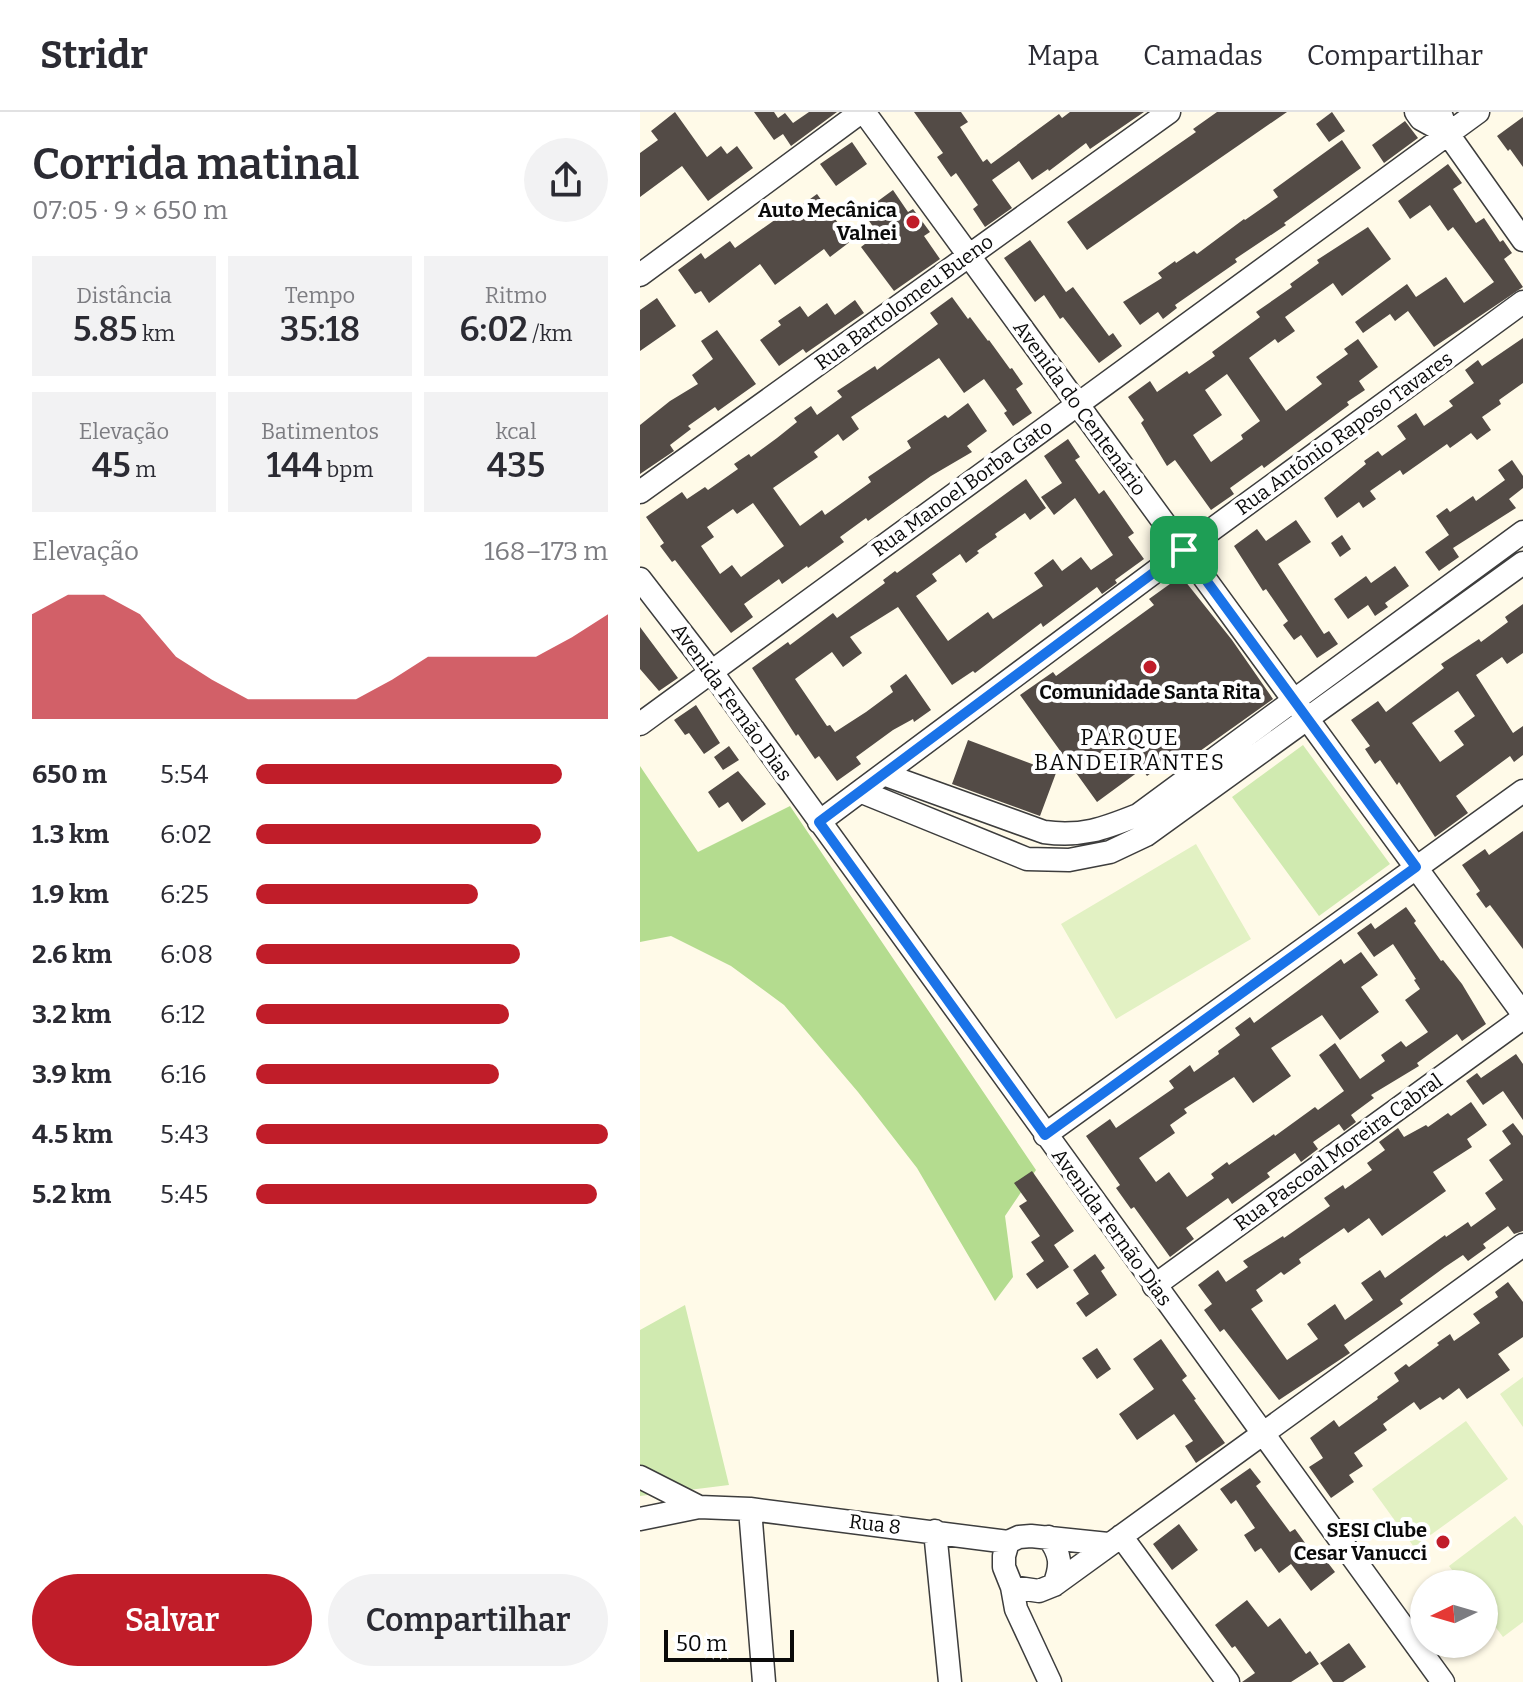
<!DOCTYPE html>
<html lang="pt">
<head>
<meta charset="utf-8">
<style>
	:root { --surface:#fff; --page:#f2f2f3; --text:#2b2b33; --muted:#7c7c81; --line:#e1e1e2; --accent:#c01d29 }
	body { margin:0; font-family:Bitter,serif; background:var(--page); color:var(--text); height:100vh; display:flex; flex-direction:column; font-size:30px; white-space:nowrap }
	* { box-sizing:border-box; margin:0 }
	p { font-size:26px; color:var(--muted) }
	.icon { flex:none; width:44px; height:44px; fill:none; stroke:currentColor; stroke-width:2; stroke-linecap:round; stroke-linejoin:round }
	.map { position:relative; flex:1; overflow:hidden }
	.sheet { display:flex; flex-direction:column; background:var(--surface); width:640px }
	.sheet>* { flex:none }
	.needle { width:52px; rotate:265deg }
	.fabs { position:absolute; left:770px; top:1458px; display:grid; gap:16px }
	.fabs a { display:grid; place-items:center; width:88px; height:88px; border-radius:50%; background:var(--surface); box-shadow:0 2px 6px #0004; font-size:40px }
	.scale { position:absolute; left:24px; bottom:20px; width:130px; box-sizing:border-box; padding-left:8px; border:4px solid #0a0a0a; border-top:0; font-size:22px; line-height:28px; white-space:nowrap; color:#0a0a0a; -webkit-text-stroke:6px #fff; paint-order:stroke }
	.pin { position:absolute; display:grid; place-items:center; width:68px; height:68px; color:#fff; margin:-34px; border-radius:16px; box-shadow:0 4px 12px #0006 }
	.round { display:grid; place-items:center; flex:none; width:84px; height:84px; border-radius:42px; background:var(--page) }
	.headline { display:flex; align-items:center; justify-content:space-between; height:136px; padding:0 32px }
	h1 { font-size:44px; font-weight:600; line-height:60px }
	.figures { display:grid; grid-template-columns:repeat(3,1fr); gap:12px; height:136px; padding:8px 32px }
	.figures div { display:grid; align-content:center; border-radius:0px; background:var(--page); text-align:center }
	.figures b { font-size:34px; font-weight:600 }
	.figures small { font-size:22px; font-weight:400 }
	.figures p { font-size:22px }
	.chart { height:224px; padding:16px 32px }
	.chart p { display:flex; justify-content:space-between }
	.chart svg { width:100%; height:144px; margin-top:8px; fill:var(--accent); opacity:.7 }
	.action { display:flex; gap:16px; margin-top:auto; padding:16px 32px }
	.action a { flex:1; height:92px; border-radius:48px; background:var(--accent); color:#fff; font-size:32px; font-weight:600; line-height:92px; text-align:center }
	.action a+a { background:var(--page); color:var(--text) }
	ul { padding:0 32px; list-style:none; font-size:26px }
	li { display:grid; grid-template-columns:128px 96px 1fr; align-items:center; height:60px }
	li i { height:20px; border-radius:10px; background:var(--accent) }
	header { display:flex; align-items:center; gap:48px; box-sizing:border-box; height:112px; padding:0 40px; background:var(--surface); border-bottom:2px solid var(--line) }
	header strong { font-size:38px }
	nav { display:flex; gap:44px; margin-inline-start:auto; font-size:28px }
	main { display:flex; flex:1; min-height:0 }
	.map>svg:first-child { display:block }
	.green { fill:#d0eab0 }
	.forest { fill:#b4dc8f }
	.pitch { fill:#e2f1c3 }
	.building { fill:#534b46; fill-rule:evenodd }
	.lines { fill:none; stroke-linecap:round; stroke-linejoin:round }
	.minor-casing { stroke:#3d3d3d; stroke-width:25 }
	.minor { stroke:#fff; stroke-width:22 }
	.route-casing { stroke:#fff; stroke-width:16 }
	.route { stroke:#1a73e8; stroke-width:10 }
	.poi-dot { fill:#c01d29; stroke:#fff; stroke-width:3 }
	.labels { text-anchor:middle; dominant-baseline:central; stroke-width:8; stroke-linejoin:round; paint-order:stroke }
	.poi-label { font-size:20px; font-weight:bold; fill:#0a0a0a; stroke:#fff; text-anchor:end }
	.street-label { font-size:20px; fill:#0a0a0a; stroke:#fff }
	.neighbourhood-label { font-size:22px; letter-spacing:2px; fill:#0a0a0a; stroke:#fff }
</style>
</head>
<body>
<header>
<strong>Stridr</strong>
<nav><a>Mapa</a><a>Camadas</a><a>Compartilhar</a></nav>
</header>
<main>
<section class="sheet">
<div class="headline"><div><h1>Corrida matinal</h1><p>07:05 · 9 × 650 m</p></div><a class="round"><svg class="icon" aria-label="share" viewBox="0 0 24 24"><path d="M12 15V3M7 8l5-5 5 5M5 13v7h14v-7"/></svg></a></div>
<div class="figures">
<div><p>Distância</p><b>5.85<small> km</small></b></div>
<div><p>Tempo</p><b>35:18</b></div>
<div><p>Ritmo</p><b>6:02<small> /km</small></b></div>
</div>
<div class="figures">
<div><p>Elevação</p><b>45<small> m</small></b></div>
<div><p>Batimentos</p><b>144<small> bpm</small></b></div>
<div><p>kcal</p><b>435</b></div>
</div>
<div class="chart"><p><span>Elevação</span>168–173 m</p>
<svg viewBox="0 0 160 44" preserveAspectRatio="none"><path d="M0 44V12L10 6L20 6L30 12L40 25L50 32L60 38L70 38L80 38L90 38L100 32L110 25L120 25L130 25L140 25L150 19L160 12V44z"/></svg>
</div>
<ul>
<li><b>650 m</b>5:54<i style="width:87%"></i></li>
<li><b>1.3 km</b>6:02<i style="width:81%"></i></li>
<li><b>1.9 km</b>6:25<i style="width:63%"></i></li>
<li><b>2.6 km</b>6:08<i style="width:75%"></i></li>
<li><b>3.2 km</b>6:12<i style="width:72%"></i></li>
<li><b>3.9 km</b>6:16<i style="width:69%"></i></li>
<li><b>4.5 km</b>5:43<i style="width:100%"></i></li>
<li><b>5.2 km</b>5:45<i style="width:97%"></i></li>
</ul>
<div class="action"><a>Salvar</a><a>Compartilhar</a></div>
</section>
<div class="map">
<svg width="883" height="1570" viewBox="0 0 883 1570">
	<rect width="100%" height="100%" fill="#fffae8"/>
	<path class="green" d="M663,633L750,752L679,804L592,685Z
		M45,1193L89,1373L0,1384V1218Z"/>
	<path class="forest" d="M0,654L58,740L150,694L396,1058L365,1104L373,1165L355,1189L277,1056L218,980L144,893L91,854L31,824L0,830Z"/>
	<path class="pitch" d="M556,732L611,827L476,907L421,812Z
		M883,1265V1315L860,1282Z
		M826,1309L868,1367L774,1435L732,1377Z
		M875,1404L883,1414V1510L863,1525L844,1500V1472H823L809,1454Z"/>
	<path class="building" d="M35,0L67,45L81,34L87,42L97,34L113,56L68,89L42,54L0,85V41L18,28L11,19Z
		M114,0H134L138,6L145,1L153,11L169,0H197L151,34L143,22L134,28Z
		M274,0H321L328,10L320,15L343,50L347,47L351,52L419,2L422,6L430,0H504L450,37L446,31L409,59L408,57L392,68L379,49L352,68L372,96L345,115L333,97L338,93L316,61L311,65L297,45L303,41Z
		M577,0H647L447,138L427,110L530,38L556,20L553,17Z
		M692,0L705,19L689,30L676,12Z
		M883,5V55L870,37L868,39L857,24Z
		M765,9L778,26L744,51L732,33Z
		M702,28L721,56L644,111L646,113L595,147L597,150L535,193L537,196L523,207L518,200L500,213L483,190L522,166L518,161L535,149L536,151L554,139L557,142L604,107L605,108L638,85L633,78Z
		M212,30L227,52L196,74L180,52Z
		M808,52L822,71L813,77L836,111L844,106L860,130L863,128L872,141L864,147L883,175L794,235L768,199L755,209L750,202L723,221L715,210L767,172L776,185L806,165L824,191L854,170L813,115L808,119L790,93L770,107L758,89Z
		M253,78L268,100L273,97L290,120L284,124L300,147L254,179L221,135L238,122L223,100Z
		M177,82L211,129L190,145L184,137L135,173L120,152L69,191L61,179L55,182L38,158L61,141L65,147L90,129L95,136L146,100L148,103Z
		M728,115L751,147L702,184L693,171L645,205L655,219L638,231L635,227L609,246L646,299L682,272L676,265L708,242L704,237L718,227L738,255L719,269L725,278L707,290L709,293L624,356L622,353L590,376L594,382L571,398L535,348L527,354L501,311L504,308L488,285L510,269L517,280L547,259L549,262L575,244L572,240L620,205L616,200L652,175L650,172L679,151L677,148ZM587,262L620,309L601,323L603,327L571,350L553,323L582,303L565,278Z
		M390,128L426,180L433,175L469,224L473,221L482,234L459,251L423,205L420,207L404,183L395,190L364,146Z
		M312,185L328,207L330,205L348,229L349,228L370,257L372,256L383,272L376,277L392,301L373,314L364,301L367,299L344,267L324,281L299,246L211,305L219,317L203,329L198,322L174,340L178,345L133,376L160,414L182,398L185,403L231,370L228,365L271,336L267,329L305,303L308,306L328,291L347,319L327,334L332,340L291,364L228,409L226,406L200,425L204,430L168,456L167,454L142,472L139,467L104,492L113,505L91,521L35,448L32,450L20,434L24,431L6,405L42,380L47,387L65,375L68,378L98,357L94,352L109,342L111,345L137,326L157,310L154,306L171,294L177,303L202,285L197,279L235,254L237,258L298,212L290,201ZM113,391L144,434L101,465L92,453L80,462L61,434L74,425L67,415L93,397L97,402Z
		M17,186L36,214L0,239V198Z
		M215,188L224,201L166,241L163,237L139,254L120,228L141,213L138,209L160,194L168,205L187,191L195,203Z
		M77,218L116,272L78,299L75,295L48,314L51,317L30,333L34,339L0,362V313L30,289L58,272L52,263L73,247L61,229Z
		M883,226V271L859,288L861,292L842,305L851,318L837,328L831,321L810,336L807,332L763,363L760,358L730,379L736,387L723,396L719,390L697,406L684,386L726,352L724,349L738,339L742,344L766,327L757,314L776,301L784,314L813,294L809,289L834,271L825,258L838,248L842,254Z
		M428,327L440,345L435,348L459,382L464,378L494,421L488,425L504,447L475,468L477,471L462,482L457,475L403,515L401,511L335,561L333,559L312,573L258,495L210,525L222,541L203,555L192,540L155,567L187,614L190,613L195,620L226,600L253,580L250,574L266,562L291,598L274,610L273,607L253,618L216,645L221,652L197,669L179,644L175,647L158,622L156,624L112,556L148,530L150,533L193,501L197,506L245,471L243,468L255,459L257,461L386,367L406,396L390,408L385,401L355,422L357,425L337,439L339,441L326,451L320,442L292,462L297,469L276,484L308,529L348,500L353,507L403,474L394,461L413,447L422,459L441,445L451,458L473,443L435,386L414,403L401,385L422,371L404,344Z
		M872,348L883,364V376L869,387L876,396L813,436L819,445L799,459L785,440L809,423L796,404L807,396L810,400L833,384L836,389L865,368L858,358Z
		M656,408L671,430L638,452L684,522L689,519L698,532L677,546L661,523L654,528L643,513L648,509L626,477L623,479L594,434L617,417L626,429Z
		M702,423L711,437L700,445L691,431Z
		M755,454L769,474L745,491L748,495L735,504L728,493L708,507L694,487L726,464L731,471Z
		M541,464L592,528L633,587L546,649L540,640L507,664L502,657L457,690L380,583L413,560L416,564L514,493L509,487Z
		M883,492V541L867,552L862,545L836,563L873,621L883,614V643L874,650L870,644L816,684L828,701L795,725L759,670L757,673L740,648L735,652L725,637L730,634L711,608L738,589L746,600L804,556L801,552L839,527L841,530L868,510L865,505ZM818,579L835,604L814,619L824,633L800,650L772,611Z
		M0,515L38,566L19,579L0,557Z
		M56,593L80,631L64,642L49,621L45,623L34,608Z
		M328,628L416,661L400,704L312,672Z
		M89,634L99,648L83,658L74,645Z
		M98,659L126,692L102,710L88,690L79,696L68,680Z
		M883,719V837L850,793L846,796L836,782L840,779L822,753L845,737L849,743Z
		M766,795L776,809L774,811L801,849L803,848L822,872L846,912L822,929L817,922L777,951L779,954L731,983L734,986L711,1003L716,1010L704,1019L699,1012L673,1030L678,1037L661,1050L655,1041L627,1061L630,1065L592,1092L588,1086L546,1116L554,1127L530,1145L494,1095L491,1097L476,1076L480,1073L446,1024L470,1007L476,1016L534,976L529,969L550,953L554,960L579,942L578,939L600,923L595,916L610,905L614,911L701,847L704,852L721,840L738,863L721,875L739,900L700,928L682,903L631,936L651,964L613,991L594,965L544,997L547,1001L530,1013L535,1021L499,1046L516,1070L529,1060L547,1085L574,1066L571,1062L587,1050L589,1053L634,1022L635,1024L675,995L678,998L704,979L679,943L695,931L720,967L745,949L741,943L761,929L766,935L788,920L765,888L780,877L774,868L776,867L753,832L734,845L717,821L731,811L735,817Z
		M876,942L883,952V1008L863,979L843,993L826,969L837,961L841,966Z
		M831,990L847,1013L827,1027L832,1035L793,1060L806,1079L742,1124L729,1106L708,1121L704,1116L659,1147L661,1151L644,1163L641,1160L616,1178L623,1189L611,1197L647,1248L678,1227L667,1212L695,1192L705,1208L733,1188L721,1171L740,1158L745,1166L805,1123L806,1125L828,1110L831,1115L856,1097L845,1081L863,1068L849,1048L871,1032L862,1019L873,1011L883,1024V1119L874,1122L868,1114L843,1132L846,1136L828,1149L823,1143L805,1155L760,1188L763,1192L704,1233L710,1241L639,1288L584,1217L580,1220L564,1198L572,1192L558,1173L578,1158L586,1170L608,1155L603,1149L643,1124L644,1126L690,1094L684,1086L703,1073L705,1077L732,1058L727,1051L745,1038L739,1030L758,1016L764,1025L786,1013L788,1015L808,1001L811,1004Z
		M392,1059L434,1119L414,1133L429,1155L397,1177L386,1162L404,1149L391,1130L400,1124L379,1094L387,1089L374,1071Z
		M455,1142L465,1156L461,1159L477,1183L446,1205L436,1191L449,1182L433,1158Z
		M868,1170L883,1190V1225L858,1242L870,1258L827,1287L819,1276L803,1288L800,1285L780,1298L774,1290L743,1312L747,1318L714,1341L723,1354L709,1363L714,1370L691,1386L669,1355L683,1346L670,1326L694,1308L699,1315L738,1287L737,1285L759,1269L754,1261L766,1252L769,1255L799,1233L797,1231L810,1222L814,1229L840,1211L833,1202L858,1185L855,1180Z
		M521,1227L547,1264L542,1268L556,1287L554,1288L585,1331L556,1351L545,1334L553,1329L534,1302L497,1328L479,1302L514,1277L493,1247Z
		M457,1236L471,1257L457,1267L442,1246Z
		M610,1356L621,1370L616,1374L650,1420L655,1417L673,1442L678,1438L695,1460L671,1479L651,1452L639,1461L621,1436L615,1440L604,1423L615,1416L596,1388L591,1392L580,1377Z
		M539,1412L558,1438L532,1458L513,1432Z
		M607,1488L628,1515L640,1506L666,1542L670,1539L679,1552L651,1570H602L615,1561L595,1534L592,1536L575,1513Z
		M709,1531L726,1555L703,1570H693L680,1551Z"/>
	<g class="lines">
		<defs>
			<path id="minor" d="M224,0L883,902
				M776,0L781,7L808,22
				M800,0L808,22L883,128
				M0,163L221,0
				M0,380L529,0
				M0,467L71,559L803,1570
				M0,612L838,0
				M246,663L404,720C442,725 463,717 498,703L883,420
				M222,680L387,747L429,748L470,740L506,723L883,451
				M179,710L544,438L883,190
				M405,1023L883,679
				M514,1174L883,906
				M0,1365L59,1395
				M110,1397L124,1570
				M0,1407L59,1395L110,1397L368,1430L379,1425L391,1424L468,1432
				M295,1419L310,1570
				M481,1424L588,1570
				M408,1425C421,1442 422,1453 414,1473
				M368,1430L364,1444V1455L372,1475L376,1497L410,1570
				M372,1475L399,1479L414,1473L883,1133"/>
		</defs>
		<use href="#minor" class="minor-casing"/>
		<use href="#minor" class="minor"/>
	</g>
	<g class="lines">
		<defs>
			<path id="route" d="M544,438L776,755L405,1023L179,710Z"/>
		</defs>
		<use href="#route" class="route-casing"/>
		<use href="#route" class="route"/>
	</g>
	<g class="poi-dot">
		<circle cx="273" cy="110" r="8"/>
		<circle cx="510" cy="555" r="8"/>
		<circle cx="803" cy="1430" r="8"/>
	</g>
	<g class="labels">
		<g class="poi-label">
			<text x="257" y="98">Auto Mecânica<tspan x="257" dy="23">Valnei</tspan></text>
			<text x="510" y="580" text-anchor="middle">Comunidade Santa Rita</text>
			<text x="787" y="1418">SESI Clube<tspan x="787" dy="23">Cesar Vanucci</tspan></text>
		</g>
		<g class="street-label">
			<text transform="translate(264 190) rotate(-36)">Rua Bartolomeu Bueno</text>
			<text transform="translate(440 296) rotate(54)">Avenida do Centenário</text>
			<text transform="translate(704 321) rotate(-36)">Rua Antônio Raposo Tavares</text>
			<text transform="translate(322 376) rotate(-36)">Rua Manoel Borba Gato</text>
			<text transform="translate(92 590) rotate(54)">Avenida Fernão Dias</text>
			<text transform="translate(698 1040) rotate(-36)">Rua Pascoal Moreira Cabral</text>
			<text transform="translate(472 1115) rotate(54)">Avenida Fernão Dias</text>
			<text transform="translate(235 1412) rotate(7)">Rua 8</text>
		</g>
		<g class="neighbourhood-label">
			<text x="490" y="625">PARQUE<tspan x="490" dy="25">BANDEIRANTES</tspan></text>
		</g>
	</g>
</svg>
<div class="fabs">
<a><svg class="needle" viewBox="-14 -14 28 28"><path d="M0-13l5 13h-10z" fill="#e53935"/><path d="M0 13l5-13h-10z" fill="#7c7c81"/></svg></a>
</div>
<div class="scale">50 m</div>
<div class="pin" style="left:544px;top:438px;background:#1e9e55"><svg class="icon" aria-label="arrive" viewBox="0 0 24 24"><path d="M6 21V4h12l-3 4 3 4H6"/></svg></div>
</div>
</main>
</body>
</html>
